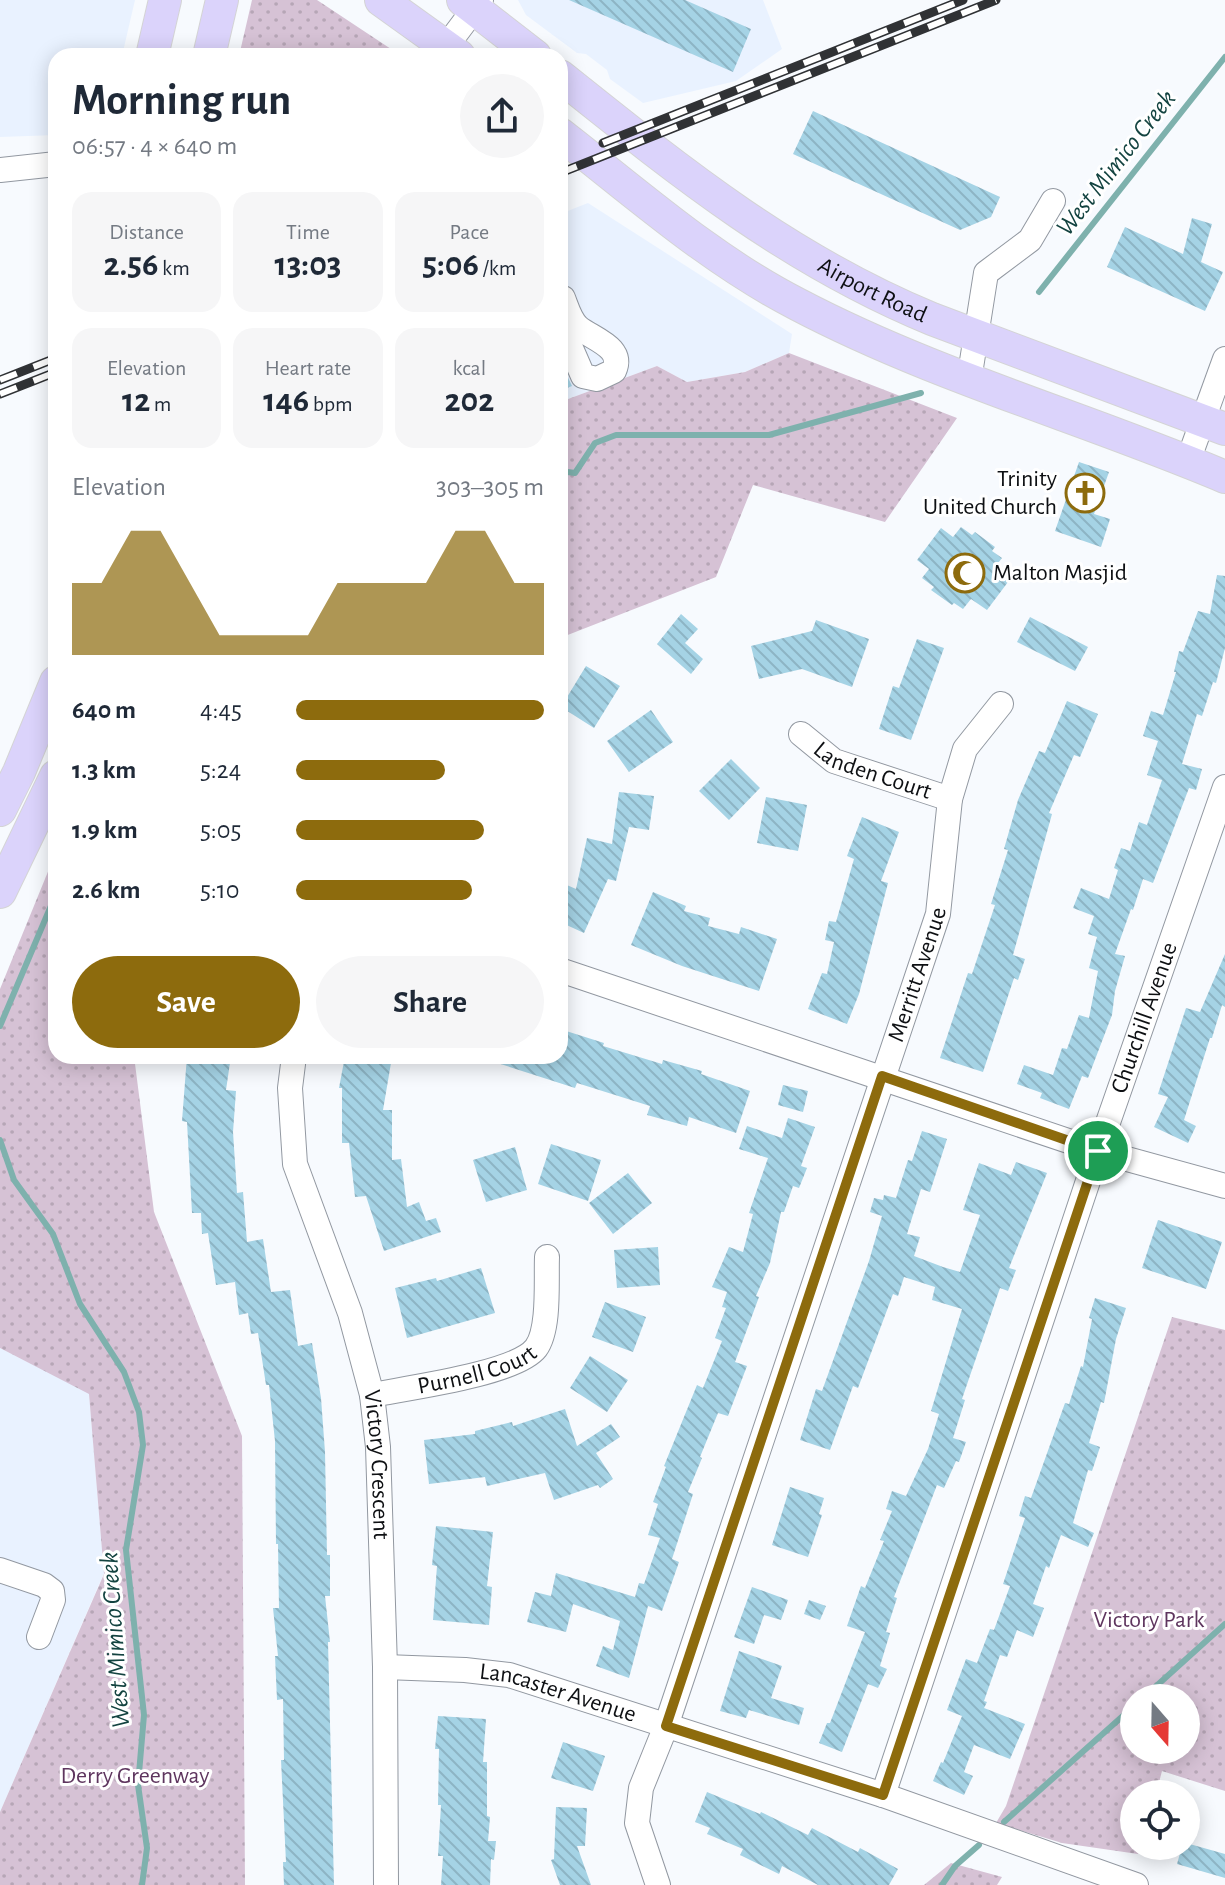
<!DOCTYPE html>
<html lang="en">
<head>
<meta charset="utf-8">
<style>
	:root { --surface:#fff; --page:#f6f6f7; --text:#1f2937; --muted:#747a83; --accent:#8d6b0d }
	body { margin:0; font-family:"Alegreya Sans",sans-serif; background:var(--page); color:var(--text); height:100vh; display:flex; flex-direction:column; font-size:30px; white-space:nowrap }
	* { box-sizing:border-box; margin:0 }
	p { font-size:26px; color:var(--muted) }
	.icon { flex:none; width:44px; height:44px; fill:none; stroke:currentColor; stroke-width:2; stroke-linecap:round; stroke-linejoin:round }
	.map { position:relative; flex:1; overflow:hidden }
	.drawer { position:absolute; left:48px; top:48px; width:520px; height:1016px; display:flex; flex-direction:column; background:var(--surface); border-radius:24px; box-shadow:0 4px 20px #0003 }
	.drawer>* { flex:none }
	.needle { width:52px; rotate:160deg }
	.tools { position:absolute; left:1120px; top:1684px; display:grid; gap:16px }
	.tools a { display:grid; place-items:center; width:80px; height:80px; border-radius:50%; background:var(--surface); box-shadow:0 4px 20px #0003; font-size:40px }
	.pin { position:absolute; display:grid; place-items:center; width:68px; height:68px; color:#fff; margin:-34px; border:4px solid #fff; border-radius:50%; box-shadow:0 2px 8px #0007 }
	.round { display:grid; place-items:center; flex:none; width:84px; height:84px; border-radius:42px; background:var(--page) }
	.overview { display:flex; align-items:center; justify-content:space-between; height:136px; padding:0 24px }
	h1 { font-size:44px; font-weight:700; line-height:60px }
	.stats { display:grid; grid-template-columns:repeat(3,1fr); gap:12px; height:136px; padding:8px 24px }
	.stats div { display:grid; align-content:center; border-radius:20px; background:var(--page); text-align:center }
	.stats b { font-size:34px; font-weight:700 }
	.stats small { font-size:22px; font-weight:400 }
	.stats p { font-size:22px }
	.chart { height:224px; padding:16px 24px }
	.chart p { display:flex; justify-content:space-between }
	.chart svg { width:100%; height:144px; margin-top:8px; fill:var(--accent); opacity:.7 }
	.primary-button { display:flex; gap:16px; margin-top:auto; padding:16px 24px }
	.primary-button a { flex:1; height:92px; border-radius:48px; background:var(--accent); color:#fff; font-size:32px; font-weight:700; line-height:92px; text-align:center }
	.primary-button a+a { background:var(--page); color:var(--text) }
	ul { padding:0 24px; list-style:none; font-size:26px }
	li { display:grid; grid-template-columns:128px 96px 1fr; align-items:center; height:60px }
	li i { height:20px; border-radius:10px; background:var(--accent) }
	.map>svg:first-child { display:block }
	.built { fill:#e9f2ff }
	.park { fill:url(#park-dots); fill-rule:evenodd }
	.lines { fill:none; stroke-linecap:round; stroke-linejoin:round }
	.stream { stroke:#7eb1ad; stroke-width:6 }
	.building { fill:url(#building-back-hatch) }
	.minor-casing { stroke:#9298a1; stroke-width:26 }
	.major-casing { stroke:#d4d4d5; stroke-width:34 }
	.minor { stroke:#fff; stroke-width:24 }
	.major { stroke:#dbd3fb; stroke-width:32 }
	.rail-casing { stroke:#303235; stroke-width:9 }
	.rail { stroke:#fff; stroke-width:6; stroke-dasharray:18; stroke-linecap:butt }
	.route-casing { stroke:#fff; stroke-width:16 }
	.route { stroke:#8d6b0d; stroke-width:10 }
	.labels { text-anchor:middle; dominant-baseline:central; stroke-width:6; stroke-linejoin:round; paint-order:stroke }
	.street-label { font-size:24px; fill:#0e1013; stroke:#fff }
	.poi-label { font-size:24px; fill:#0e1013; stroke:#fff; text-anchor:end }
	.park-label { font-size:24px; fill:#5e355e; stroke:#fff }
	.water-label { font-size:26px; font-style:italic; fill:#134340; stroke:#fff }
</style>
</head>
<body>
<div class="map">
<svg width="1225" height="1885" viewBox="0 0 1225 1885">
	<defs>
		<pattern id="park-dots" width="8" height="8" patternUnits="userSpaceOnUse" patternTransform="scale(2)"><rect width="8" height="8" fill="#d6c2d5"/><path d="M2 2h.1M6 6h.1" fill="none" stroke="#b6a6b6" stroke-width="1.8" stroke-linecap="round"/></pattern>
		<pattern id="building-back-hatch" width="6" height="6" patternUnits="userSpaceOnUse" patternTransform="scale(2)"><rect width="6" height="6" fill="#a5d3e5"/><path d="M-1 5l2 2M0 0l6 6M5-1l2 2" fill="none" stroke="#8db4c4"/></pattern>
	</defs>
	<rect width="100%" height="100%" fill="#f7fafe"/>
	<path class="built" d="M0,0H135L122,56H56V135L0,137Z
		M518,0H763L782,49L736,81L643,103L610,79L607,70L586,54L577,53L526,15Z
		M588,203L792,334L789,353L745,372L687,382L657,366L560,402V214Z
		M0,1348L89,1393L104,1573L0,1812Z"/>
	<path class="park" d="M252,0H317L391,49L395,56H239Z
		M789,353L957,418L885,522L753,485L716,577L560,638V402L657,366L687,382L745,372Z
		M56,852V1056H134L154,1212L242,1436L245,1885H0V1812L104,1574L89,1394L0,1348V989Z
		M1172,1317L1225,1330V1791L1162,1771L1156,1794H1134V1846H1141L1138,1854L1062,1843L996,1823L1006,1806ZM1134,1698H1186V1750H1134Z
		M951,1863L1002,1877L997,1885H924Z"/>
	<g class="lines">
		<path class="stream" d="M1039,292L1225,57
			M560,471L575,473L595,443L616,435H769L921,393
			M0,1026L56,894
			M0,1140L14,1180L53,1234L80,1304L124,1372L139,1412L143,1445L126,1550L144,1715L138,1785L147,1848L142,1885
			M1143,1698L1225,1624
			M1004,1822L1134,1706
			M942,1885L955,1866L979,1845"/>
	</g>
	<path class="building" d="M569,0H685L751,29L733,72Z
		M813,111L1000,197L991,217L960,230L793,154Z
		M1192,218L1212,224L1201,262L1223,272L1205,311L1107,267L1125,227L1183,254Z
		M560,361L572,386L560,391Z
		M1079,462L1109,472L1094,514L1110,519L1101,547L1055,531Z
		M961,527L972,535L975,532L995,547L992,551L1002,558L995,567L1011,578L987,610L971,599L963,609L954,603L952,605L931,590L934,587L922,578L929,569L917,560L941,528L953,537Z
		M1217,575L1225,576V648L1216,683L1213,682L1202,716L1197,714L1182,764L1202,769L1196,790L1189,788L1153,883L1143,879L1133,910L1131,909L1115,954L1125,956L1115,991L1112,1015L1088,1078L1082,1076L1069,1109L1040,1098L1042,1093L1017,1084L1024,1065L1053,1075L1062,1048L1067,1049L1079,1015L1089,1018L1098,971L1089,968L1097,937L1088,934L1094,916L1073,908L1081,888L1109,899L1118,870L1114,868L1121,848L1130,851L1139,822L1147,825L1162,780L1147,775L1158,741L1143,736L1151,711L1163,715L1176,672H1174L1179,651L1183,652L1198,611L1210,614Z
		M681,614L698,629L685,643L703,659L691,674L657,644Z
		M1030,617L1088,647L1075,671L1017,642Z
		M816,620L869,639L852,687L802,669L759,679L751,646L812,631Z
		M917,639L944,648L911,740L879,729L893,686L899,688Z
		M586,666L620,686L594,728L561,707Z
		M1067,701L1098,714L1080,757L1074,755L1049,813L1052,814L1013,955L1025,959L1018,980L1014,978L983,1072L940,1058L968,973L972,974L995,905L991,904L1008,850L1004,849L1018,800L1039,751L1045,753Z
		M651,710L673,742L629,772L607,741Z
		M731,759L760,788L729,820L699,791Z
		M619,792L654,796L649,830L629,827L616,881L608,879L584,933L560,922V882L576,889L587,838L612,844Z
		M766,797L807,805L798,851L757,843Z
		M862,817L899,832L881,881L888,883L859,994L847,1024L808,1009L822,973L827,974L834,942L825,940L829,921L836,922L854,859L847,856Z
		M653,892L686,906L684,911L710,918L708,926L739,934L741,927L777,939L759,991L682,966L631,945Z
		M1225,954V1007L1222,1005L1212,1038H1210L1184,1120L1196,1126L1188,1143L1154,1127L1168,1097L1158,1094L1186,1008L1200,1012Z
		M563,1030L604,1043L603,1046L662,1064L663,1060L702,1071L701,1074L750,1091L736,1133L689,1117L687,1126L647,1115L650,1106L577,1083L575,1088L485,1059V1056H560Z
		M187,1056H231L226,1090L236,1091L233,1132L237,1193L243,1192L247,1242L263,1239L271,1292L290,1290L298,1346L312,1343L321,1398L325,1452L327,1555H330V1596H325L330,1642H328L334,1885H284L283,1862H286L281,1760H284L283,1699L277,1700L275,1656H278L273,1608H279L278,1544H276L275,1441L269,1385H266L258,1333L251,1334L248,1313L239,1315L235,1282L216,1285L208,1233L202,1234L201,1213H192L187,1122L182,1121Z
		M345,1056L391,1063L383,1110H392V1160L401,1159L407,1207L419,1202L426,1221L436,1218L441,1232L384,1251L366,1196L355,1197L349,1143H342V1088H339Z
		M783,1085L808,1091L803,1112L778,1105Z
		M788,1118L815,1127L801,1166L807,1168L799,1188L793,1186L784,1212H781L770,1263L756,1296L759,1297L735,1362L747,1366L728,1416L718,1413L700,1457L702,1458L688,1492L693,1494L672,1559L679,1562L662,1611L648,1606L629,1678L596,1666L603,1646L613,1650L620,1621L573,1604L566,1632L527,1622L535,1592L551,1596L556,1573L635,1597L639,1583L644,1584L660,1538L648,1535L658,1504L653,1502L666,1467L664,1466L697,1385L703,1388L722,1341L715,1338L726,1308L722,1307L727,1292L712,1287L729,1247L743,1252L753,1214L749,1213L768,1158L739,1149L747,1126L782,1138Z
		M922,1131L947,1139L930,1192L921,1189L907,1234L920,1237L914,1256L943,1267L960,1272L980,1215L963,1210L979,1163L1011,1175L1016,1162L1047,1173L1009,1268L1016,1270L1008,1291L1000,1288L962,1399L965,1400L953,1438L966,1442L959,1462L956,1461L944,1488L937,1485L894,1597L897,1598L886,1632L890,1633L880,1666L887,1669L878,1688L868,1684L842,1752L819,1743L827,1723H830L865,1632L847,1626L861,1586L865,1588L884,1541L880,1540L892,1511L886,1509L892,1491L906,1496L928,1449L939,1414L931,1411L962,1309L932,1300L935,1287L904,1277L898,1296L893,1294L858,1388L853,1386L830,1450L800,1440L816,1389L822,1391L869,1261L882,1216L870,1212L874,1198L883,1200L884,1195L896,1198L908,1160L912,1161Z
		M551,1144L601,1160L588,1201L538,1184Z
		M515,1147L527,1190L486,1202L473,1160Z
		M628,1173L652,1203L613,1234L589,1203Z
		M1158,1220L1222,1242L1206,1289L1142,1268Z
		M658,1247L660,1285L617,1288L614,1250Z
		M481,1268L495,1313L407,1338L395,1288L436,1278L437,1281Z
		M1095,1298L1126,1308L1116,1339L1104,1403L1101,1402L1089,1443L1100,1447L1092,1471L1088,1470L1073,1523L1094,1533L1088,1547L1061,1535L1049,1568L1046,1566L1033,1604L1044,1608L1033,1637L1017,1630L1007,1657L1000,1655L984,1701L987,1702L984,1708L1025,1724L1010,1759L974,1745L964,1772L973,1776L964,1795L933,1781L941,1762L943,1763L962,1716L947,1710L966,1659L977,1663L990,1629L994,1630L1010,1586L1003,1584L1025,1518L1019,1516L1025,1496L1031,1498L1065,1403L1069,1404L1081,1366L1083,1367L1092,1319L1089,1318Z
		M605,1302L646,1317L633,1352L592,1337Z
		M590,1356L628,1380L607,1412L570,1388Z
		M565,1409L577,1446L611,1424L620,1437L596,1453L613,1479L600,1488L598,1485L554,1500L545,1473L487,1486L485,1477L429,1484L424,1440L475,1434V1431L512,1422L513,1426Z
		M790,1487L824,1498L819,1514L822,1515L808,1557L772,1545Z
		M436,1526L493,1532L487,1586L492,1587L489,1625L433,1620L437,1566L432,1565Z
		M752,1587L788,1600L781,1620L764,1615L754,1644L734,1637Z
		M809,1600L826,1606L820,1620L804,1614Z
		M739,1651L782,1666L771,1698L804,1708L799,1725L749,1710L746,1718L720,1711Z
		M438,1716L486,1719L483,1762H487V1816L490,1817L488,1841H496L494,1860L491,1859L490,1885H441L443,1856H438L441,1805H438L439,1749H435Z
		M563,1742L605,1756L593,1791L551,1778Z
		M707,1792L760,1814L761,1812L808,1835L812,1828L858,1852L860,1848L898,1869L889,1885H818L782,1866L779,1874L740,1855L743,1849L707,1834L710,1828L695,1822Z
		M556,1807L587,1808L585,1846H577L591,1885H560L551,1860L554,1859Z
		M1186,1843L1225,1854V1878L1177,1864L1182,1846H1186Z"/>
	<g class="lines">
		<defs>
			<g id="minor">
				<path d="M439,56L481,0"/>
				<path d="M0,170L56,164"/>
				<path d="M560,323L583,376L597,379L614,371C625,347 592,339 578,327C570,320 567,308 563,298"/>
				<path d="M969,380L986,273L1030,240L1053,201"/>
				<path d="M1188,461L1225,359"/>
				<path id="s1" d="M801,734L834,761L950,799"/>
				<path d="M560,970L1098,1151L1225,1186"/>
				<path id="s2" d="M294,1056L290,1088L295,1164L350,1313L372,1395L378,1447L385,1667L386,1885"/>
				<path id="s3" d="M372,1395C407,1388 516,1374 536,1348C550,1329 546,1280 547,1257"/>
				<path d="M0,1570L44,1585L52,1591L53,1600L39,1637"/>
				<path id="s4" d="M385,1667L465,1670L509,1675L883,1795L1136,1885"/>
				<path id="s5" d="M883,1795L1098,1151L1225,787"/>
				<path id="s6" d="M658,1885L637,1823L641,1788L666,1726L938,914L950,799L965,749L1001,704"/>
			</g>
			<g id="major">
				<path d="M381,0L459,56"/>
				<path d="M463,0L535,56"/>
				<path d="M152,56L165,0"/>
				<path d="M209,56L222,0"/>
				<path id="s7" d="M560,76C680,172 789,260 932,319L1225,429"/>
				<path d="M560,134C636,193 711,260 797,304C934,376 1083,417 1225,477"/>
				<path d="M0,810L19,772L56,682"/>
				<path d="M0,892L56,776"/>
			</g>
		</defs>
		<use href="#minor" class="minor-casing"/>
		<use href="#major" class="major-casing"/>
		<use href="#minor" class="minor"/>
		<use href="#major" class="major"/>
		<defs>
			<path id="rail" d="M603,143L963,0
				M560,173L996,0
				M0,380L56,358
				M0,394L56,372"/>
		</defs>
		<use href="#rail" class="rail-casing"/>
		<use href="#rail" class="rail"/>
	</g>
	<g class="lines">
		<defs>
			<path id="route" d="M882,1076L1098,1151L883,1795L666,1726Z"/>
		</defs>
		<use href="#route" class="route-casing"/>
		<use href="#route" class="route"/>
	</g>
	<defs>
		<symbol id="church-ring" viewBox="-11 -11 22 22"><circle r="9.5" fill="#fff" stroke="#8d6b0d" stroke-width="1.5"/><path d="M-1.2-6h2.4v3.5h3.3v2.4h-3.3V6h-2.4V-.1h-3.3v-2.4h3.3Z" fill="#8d6b0d"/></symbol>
		<symbol id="mosque-ring" viewBox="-11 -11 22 22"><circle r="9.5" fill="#fff" stroke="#8d6b0d" stroke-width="1.5"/><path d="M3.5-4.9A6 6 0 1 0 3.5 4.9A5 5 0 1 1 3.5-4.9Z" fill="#8d6b0d"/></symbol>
	</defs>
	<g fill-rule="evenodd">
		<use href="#church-ring" x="1063" y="471" width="44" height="44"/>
		<use href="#mosque-ring" x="943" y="551" width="44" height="44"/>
	</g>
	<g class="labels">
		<g class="street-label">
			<text stroke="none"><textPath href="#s7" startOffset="380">Airport Road</textPath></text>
			<text stroke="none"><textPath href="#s1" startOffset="82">Landen Court</textPath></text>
			<text stroke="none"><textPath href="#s6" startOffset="960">Merritt Avenue</textPath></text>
			<text stroke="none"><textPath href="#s5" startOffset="820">Churchill Avenue</textPath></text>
			<text stroke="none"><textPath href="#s3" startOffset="108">Purnell Court</textPath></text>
			<text stroke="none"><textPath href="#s2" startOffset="422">Victory Crescent</textPath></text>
			<text stroke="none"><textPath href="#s4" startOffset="176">Lancaster Avenue</textPath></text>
		</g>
		<g class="poi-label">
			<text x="1057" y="479">Trinity<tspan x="1057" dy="28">United Church</tspan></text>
			<text x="993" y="573" text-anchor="start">Malton Masjid</text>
		</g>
		<g class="park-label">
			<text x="1149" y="1620">Victory Park</text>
			<text x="135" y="1776">Derry Greenway</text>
		</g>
		<g class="water-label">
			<text transform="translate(1116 163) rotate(-52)">West Mimico Creek</text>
			<text transform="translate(115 1640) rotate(-94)">West Mimico Creek</text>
		</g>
	</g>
</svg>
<div class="tools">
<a><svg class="needle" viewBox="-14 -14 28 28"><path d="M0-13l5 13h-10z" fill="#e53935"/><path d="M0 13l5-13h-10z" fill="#747a83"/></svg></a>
<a><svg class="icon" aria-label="locate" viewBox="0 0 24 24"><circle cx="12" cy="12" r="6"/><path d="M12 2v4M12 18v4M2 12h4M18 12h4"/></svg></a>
</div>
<div class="pin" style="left:1098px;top:1151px;background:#1e9e55"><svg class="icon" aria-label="arrive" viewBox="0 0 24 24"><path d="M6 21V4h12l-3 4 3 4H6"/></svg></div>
<section class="drawer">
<div class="overview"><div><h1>Morning run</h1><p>06:57 · 4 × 640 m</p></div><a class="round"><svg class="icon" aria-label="share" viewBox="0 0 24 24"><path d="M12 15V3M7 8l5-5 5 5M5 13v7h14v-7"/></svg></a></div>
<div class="stats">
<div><p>Distance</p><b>2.56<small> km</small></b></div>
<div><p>Time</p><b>13:03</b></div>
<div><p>Pace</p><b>5:06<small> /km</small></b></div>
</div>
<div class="stats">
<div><p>Elevation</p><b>12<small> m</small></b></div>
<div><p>Heart rate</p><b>146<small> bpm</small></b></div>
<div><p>kcal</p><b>202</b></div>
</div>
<div class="chart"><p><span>Elevation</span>303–305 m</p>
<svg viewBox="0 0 160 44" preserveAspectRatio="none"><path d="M0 44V22L10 22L20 6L30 6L40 22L50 38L60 38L70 38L80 38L90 22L100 22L110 22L120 22L130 6L140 6L150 22L160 22V44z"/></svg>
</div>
<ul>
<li><b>640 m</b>4:45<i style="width:100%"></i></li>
<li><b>1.3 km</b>5:24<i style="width:60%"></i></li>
<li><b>1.9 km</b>5:05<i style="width:76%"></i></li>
<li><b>2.6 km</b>5:10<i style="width:71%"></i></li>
</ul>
<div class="primary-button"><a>Save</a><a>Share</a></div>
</section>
</div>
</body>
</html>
